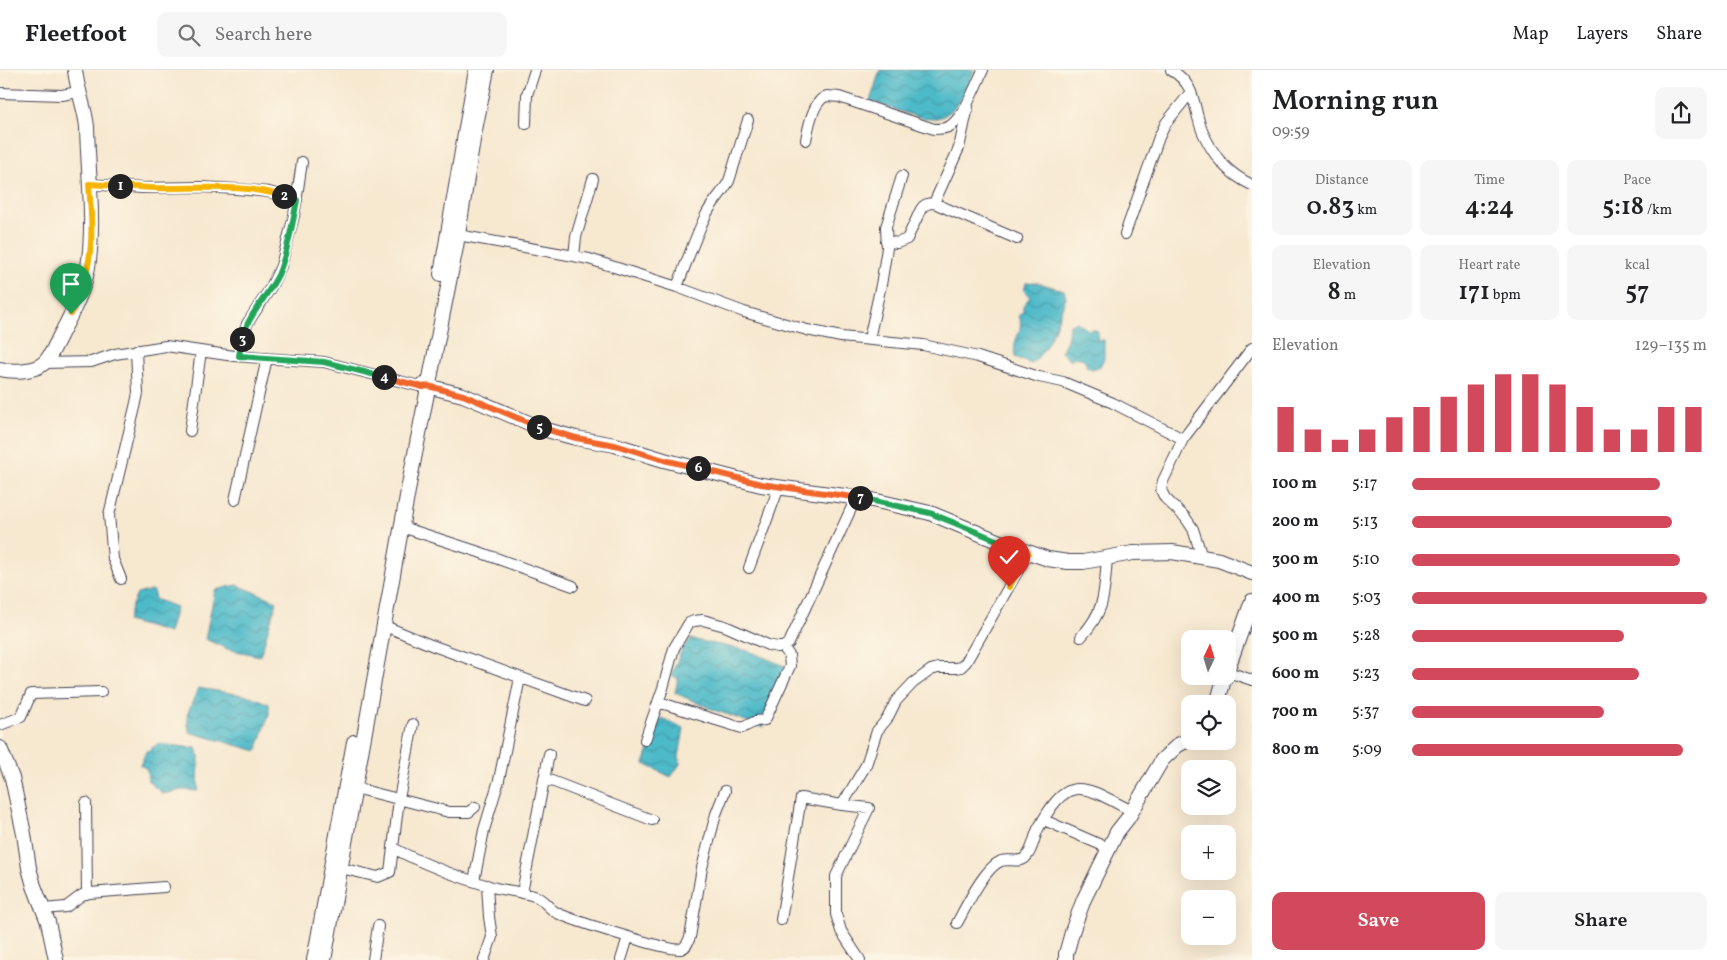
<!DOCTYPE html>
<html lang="en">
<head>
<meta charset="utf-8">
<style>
	:root { --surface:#fff; --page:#f6f6f6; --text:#202124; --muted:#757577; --line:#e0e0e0; --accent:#d1495b }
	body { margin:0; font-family:Vollkorn,serif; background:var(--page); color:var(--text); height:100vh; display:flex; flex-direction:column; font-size:19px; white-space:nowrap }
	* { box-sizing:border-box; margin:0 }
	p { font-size:16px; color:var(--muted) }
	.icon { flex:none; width:28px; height:28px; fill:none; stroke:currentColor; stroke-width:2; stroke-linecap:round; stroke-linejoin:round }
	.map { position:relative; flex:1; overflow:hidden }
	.panel { display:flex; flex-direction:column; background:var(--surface); width:475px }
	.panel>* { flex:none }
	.needle { width:32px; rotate:4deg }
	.buttons { position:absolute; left:1181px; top:560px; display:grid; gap:10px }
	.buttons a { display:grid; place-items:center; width:55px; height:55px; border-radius:10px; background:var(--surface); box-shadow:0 5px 20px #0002; font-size:25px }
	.pin { position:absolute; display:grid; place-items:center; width:42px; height:42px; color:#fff; margin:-51px -21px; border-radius:50% 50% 50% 0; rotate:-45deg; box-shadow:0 0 5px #0007 }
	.pin .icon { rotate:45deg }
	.km { position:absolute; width:25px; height:25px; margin:-12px; border-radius:50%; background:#222; color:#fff; font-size:14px; line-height:25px; text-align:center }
	.round { display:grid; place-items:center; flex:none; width:52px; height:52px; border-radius:10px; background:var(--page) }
	.head { display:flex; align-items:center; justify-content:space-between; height:85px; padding:0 20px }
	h1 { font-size:28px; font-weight:600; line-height:38px }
	.figures { display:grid; grid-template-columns:repeat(3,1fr); gap:8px; height:85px; padding:5px 20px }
	.figures div { display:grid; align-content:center; border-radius:10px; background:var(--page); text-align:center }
	.figures b { font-size:25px; font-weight:600 }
	.figures small { font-size:14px; font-weight:400 }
	.figures p { font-size:14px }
	.chart { height:140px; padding:10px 20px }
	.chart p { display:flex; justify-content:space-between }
	.chart svg { width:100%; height:90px; margin-top:5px; stroke:var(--accent); stroke-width:6 }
	.primary-button { display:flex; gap:10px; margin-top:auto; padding:10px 20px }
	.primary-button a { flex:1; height:58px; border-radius:10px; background:var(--accent); color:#fff; font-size:20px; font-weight:600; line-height:58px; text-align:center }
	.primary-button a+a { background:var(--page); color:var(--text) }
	ul { padding:0 20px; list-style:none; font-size:16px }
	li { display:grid; grid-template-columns:80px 60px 1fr; align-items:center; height:38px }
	li i { height:12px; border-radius:6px; background:var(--accent) }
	header { display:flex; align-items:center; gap:30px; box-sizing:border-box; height:70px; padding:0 25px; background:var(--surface); border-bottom:1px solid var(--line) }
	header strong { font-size:24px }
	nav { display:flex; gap:28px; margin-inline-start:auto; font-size:18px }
	.search { width:350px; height:45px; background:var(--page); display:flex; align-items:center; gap:12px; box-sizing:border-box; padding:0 18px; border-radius:10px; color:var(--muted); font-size:19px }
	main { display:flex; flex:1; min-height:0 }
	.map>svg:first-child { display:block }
	.water { fill:url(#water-waves); stroke:#386e82 }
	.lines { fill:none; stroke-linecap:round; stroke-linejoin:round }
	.minor-casing { stroke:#424051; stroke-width:12 }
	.tertiary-casing { stroke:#424051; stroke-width:16 }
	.minor { stroke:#fff; stroke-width:10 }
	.tertiary { stroke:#fff; stroke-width:14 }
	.split-1-casing { stroke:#fff; stroke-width:10 }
	.split-2-casing { stroke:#fff; stroke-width:10 }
	.split-3-casing { stroke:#fff; stroke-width:10 }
	.split-4-casing { stroke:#fff; stroke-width:10 }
	.split-5-casing { stroke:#fff; stroke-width:10 }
	.split-6-casing { stroke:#fff; stroke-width:10 }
	.split-7-casing { stroke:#fff; stroke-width:10 }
	.split-8-casing { stroke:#fff; stroke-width:10 }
	.split-9-casing { stroke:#fff; stroke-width:10 }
	.split-1 { stroke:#f5b400; stroke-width:6 }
	.split-2 { stroke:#f5b400; stroke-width:6 }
	.split-3 { stroke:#22a559; stroke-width:6 }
	.split-4 { stroke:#22a559; stroke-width:6 }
	.split-5 { stroke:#f0652b; stroke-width:6 }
	.split-6 { stroke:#f0652b; stroke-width:6 }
	.split-7 { stroke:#f0652b; stroke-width:6 }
	.split-8 { stroke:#22a559; stroke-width:6 }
	.split-9 { stroke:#f5b400; stroke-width:6 }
</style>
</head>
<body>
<header>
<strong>Fleetfoot</strong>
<div class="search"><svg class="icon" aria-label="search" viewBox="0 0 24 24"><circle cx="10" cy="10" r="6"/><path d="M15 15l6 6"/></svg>Search here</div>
<nav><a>Map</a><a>Layers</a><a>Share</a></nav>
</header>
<main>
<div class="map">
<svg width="1252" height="890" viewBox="0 0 1252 890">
	<defs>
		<pattern id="water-waves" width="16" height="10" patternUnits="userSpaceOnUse" patternTransform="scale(1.25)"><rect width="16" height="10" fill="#4ebac9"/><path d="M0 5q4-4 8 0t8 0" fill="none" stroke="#4097a4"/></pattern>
	</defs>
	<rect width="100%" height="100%" fill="#fcf5e5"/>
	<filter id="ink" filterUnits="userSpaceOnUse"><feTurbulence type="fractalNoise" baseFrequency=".02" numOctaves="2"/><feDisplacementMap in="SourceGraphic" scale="10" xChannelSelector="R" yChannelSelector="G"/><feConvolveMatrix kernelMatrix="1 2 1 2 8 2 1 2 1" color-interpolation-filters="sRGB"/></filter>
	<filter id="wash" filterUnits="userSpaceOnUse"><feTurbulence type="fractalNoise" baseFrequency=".0096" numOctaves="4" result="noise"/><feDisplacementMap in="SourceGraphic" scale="20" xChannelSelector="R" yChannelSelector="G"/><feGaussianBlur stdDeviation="1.12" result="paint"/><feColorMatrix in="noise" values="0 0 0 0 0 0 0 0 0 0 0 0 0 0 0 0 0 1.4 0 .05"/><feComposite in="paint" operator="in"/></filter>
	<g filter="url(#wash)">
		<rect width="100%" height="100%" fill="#f7e8d0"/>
		<path class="water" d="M880,0H974C968,18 956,46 934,49C921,50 885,36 870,31Z
			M1034,212L1064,220L1066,227C1057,251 1051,277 1031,294L1015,287C1011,268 1025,262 1019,245L1023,243V236L1030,227L1024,221L1026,213Z
			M1077,252L1088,260L1092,259L1098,261L1097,270H1104V289L1099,298L1092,299L1087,297L1084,289L1075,287L1070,290L1061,282L1067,270L1070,254Z
			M237,515L277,531L260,586L227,579L205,569L215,520Z
			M153,520L155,529L176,537L169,563L127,551L132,535L137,524Z
			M691,569L749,581L787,597L771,645L763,657L714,640L675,623L678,608L671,606L683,577Z
			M198,618L250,626L269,634V644L257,681L189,662L187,645Z
			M660,648L684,658L679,687L680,694L671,707L644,694Z
			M158,674L196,678L199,685L198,721L181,720L163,724L148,711L147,699L140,695L146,682Z"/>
	</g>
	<g filter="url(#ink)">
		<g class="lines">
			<defs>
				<path id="minor" d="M1171,0C1198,16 1192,37 1203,63C1215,88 1227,103 1252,115
					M0,23L62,25L78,22
					M526,54L527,25L535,0
					M806,70C808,59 813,30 827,26C831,26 836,27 839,27L934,59C940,59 945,59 950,56C964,47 976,15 983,0
					M593,109L576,167L574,186L589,189L677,217L744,242L807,260L841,267L923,275L978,287L1039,307L1063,312L1113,333L1183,369
					M89,114L142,118L201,117L237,119L269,122L297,130
					M934,133L959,78L968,37
					M1125,164L1159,67L1166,53L1191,22
					M458,165L574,186
					M886,171L897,173L907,169L921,139C924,134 928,133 934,133L1017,169
					M677,217C686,194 694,170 705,147C711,133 722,124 729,111L748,50
					M869,269L881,215L887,178L886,157L902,106
					M239,286L247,254L271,217L281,196L294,146L302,92
					M44,293L91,292L115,284L166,276L234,286L324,292L423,317
					M190,361L201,281
					M235,430L267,288
					M402,457L479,482L573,516
					M1202,487L1193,459L1185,447L1165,428L1161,420L1163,411L1183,369L1252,278
					M749,498L779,417
					M121,509L113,489L109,445L136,333L138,323L136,280
					M385,556L431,575L585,631
					M1081,567C1106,540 1104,523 1107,488
					M1228,602L1252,610
					M658,632L742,658L756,651L765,650L790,596L789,585L783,577
					M0,655L21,647L31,624L101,622
					M645,670L663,618L674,578L689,553L694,551L703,550L725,556L768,575L777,577H783L789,573L856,428
					M544,708L652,750
					M355,718L449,742H469L475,737
					M86,733L87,824
					M842,735L866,695L877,661L887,649L896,631L913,613L931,600L938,598H955L961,597L966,592L1028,483
					M1044,750L1108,778
					M393,778C425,795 460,808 496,818C509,821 524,822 537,827C545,831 549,839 557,843C572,850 671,882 681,879C687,877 688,872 690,867L702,798L716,744L725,721
					M341,798L378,807L390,802L399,729L413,654
					M474,811L484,760L499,710L520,608
					M522,823L549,684
					M43,839L66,837L82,825L90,823L164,817
					M781,850L801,728L842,735L869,738L836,806V844L841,861L860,890
					M957,853C966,837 984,798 1001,791C1009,788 1020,794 1026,787C1033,780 1034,767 1038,759C1069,701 1083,716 1132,741
					M373,890L378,856
					M484,890L492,867L489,847L487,815
					M621,890L628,867"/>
				<path id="tertiary" d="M441,204L476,0
					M0,299C12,302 34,302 44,293C51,287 56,273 61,264C72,243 84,221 88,197C95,152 88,102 87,57C85,37 77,20 75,0
					M423,315L463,325L543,359L576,368L615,375L664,390L761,415L868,429L930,443L1002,473L1048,489L1068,492H1083L1133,483L1172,482L1219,490L1252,503
					M1228,598L1252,531
					M1217,634L1225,606
					M0,678L12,708L24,764L29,798L34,816L48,852L56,890
					M314,890L354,672
					M324,890L411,404L456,177L473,70L487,0
					M1066,890V884L1073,859L1084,829L1117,762L1128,748L1162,690L1178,675L1190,669"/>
			</defs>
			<use href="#minor" class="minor-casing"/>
			<use href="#tertiary" class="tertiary-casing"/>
			<use href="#minor" class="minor"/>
			<use href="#tertiary" class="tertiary"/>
		</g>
	</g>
	<g class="lines" filter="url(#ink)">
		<defs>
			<path id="split-1" d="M71,244C77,229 84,215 87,200C94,172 91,142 89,114L120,116"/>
			<path id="split-2" d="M120,116C137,117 154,119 171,118C209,118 247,115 284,126"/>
			<path id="split-3" d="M242,269C248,245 267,227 278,205C287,185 293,152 297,130L284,126"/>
			<path id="split-4" d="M242,269L239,286L324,292L384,307"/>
			<path id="split-5" d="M384,307L423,317L428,316L463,325L539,357"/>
			<path id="split-6" d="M539,357L576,368L615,375L664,390L698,398"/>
			<path id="split-7" d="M698,398L761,414L860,428"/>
			<path id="split-8" d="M860,428L930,443L1016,478"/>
			<path id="split-9" d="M1009,517L1028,483L1016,478"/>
		</defs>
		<use href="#split-1" class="split-1-casing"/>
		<use href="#split-2" class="split-2-casing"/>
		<use href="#split-3" class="split-3-casing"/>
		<use href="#split-4" class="split-4-casing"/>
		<use href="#split-5" class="split-5-casing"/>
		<use href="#split-6" class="split-6-casing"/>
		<use href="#split-7" class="split-7-casing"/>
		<use href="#split-8" class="split-8-casing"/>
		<use href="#split-9" class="split-9-casing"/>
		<use href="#split-1" class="split-1"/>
		<use href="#split-2" class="split-2"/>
		<use href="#split-3" class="split-3"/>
		<use href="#split-4" class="split-4"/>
		<use href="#split-5" class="split-5"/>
		<use href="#split-6" class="split-6"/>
		<use href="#split-7" class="split-7"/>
		<use href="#split-8" class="split-8"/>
		<use href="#split-9" class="split-9"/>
	</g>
</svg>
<div class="buttons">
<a><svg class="needle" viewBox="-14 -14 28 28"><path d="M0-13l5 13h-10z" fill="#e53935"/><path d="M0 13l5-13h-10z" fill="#757577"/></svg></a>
<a><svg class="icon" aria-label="locate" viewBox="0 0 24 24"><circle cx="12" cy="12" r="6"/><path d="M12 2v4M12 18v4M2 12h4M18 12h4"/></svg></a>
<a><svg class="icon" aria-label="layers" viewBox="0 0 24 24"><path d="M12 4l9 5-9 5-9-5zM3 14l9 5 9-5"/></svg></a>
<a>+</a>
<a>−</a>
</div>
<div class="pin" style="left:71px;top:244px;background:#1e9e55"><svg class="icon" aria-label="arrive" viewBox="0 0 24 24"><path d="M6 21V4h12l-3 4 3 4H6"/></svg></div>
<div class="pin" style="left:1009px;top:517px;background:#d93025"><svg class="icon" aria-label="check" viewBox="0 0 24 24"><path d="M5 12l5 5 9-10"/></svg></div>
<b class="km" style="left:120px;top:116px">1</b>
<b class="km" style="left:284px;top:126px">2</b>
<b class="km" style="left:242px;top:269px">3</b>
<b class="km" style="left:384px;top:307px">4</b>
<b class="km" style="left:539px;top:357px">5</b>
<b class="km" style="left:698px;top:398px">6</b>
<b class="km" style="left:860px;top:428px">7</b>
</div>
<section class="panel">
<div class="head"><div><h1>Morning run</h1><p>09:59</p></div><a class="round"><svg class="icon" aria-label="share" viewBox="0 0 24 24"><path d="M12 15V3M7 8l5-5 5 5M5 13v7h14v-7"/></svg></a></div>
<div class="figures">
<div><p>Distance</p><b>0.83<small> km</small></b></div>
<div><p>Time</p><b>4:24</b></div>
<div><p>Pace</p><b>5:18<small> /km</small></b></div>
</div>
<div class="figures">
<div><p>Elevation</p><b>8<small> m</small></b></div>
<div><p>Heart rate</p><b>171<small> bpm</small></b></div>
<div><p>kcal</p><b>57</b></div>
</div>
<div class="chart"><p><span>Elevation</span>129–135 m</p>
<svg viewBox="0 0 160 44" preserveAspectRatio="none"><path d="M5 44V22M15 44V33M25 44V38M35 44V33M45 44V27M55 44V22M65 44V17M75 44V11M85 44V6M95 44V6M105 44V11M115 44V22M125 44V33M135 44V33M145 44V22M155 44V22"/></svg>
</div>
<ul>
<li><b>100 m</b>5:17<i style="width:84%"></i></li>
<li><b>200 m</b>5:13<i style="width:88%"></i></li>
<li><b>300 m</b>5:10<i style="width:91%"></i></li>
<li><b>400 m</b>5:03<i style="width:100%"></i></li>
<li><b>500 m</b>5:28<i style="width:72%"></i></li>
<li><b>600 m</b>5:23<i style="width:77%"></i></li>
<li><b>700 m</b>5:37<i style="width:65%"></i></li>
<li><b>800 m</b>5:09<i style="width:92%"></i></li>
</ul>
<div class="primary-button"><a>Save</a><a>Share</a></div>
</section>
</main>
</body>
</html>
